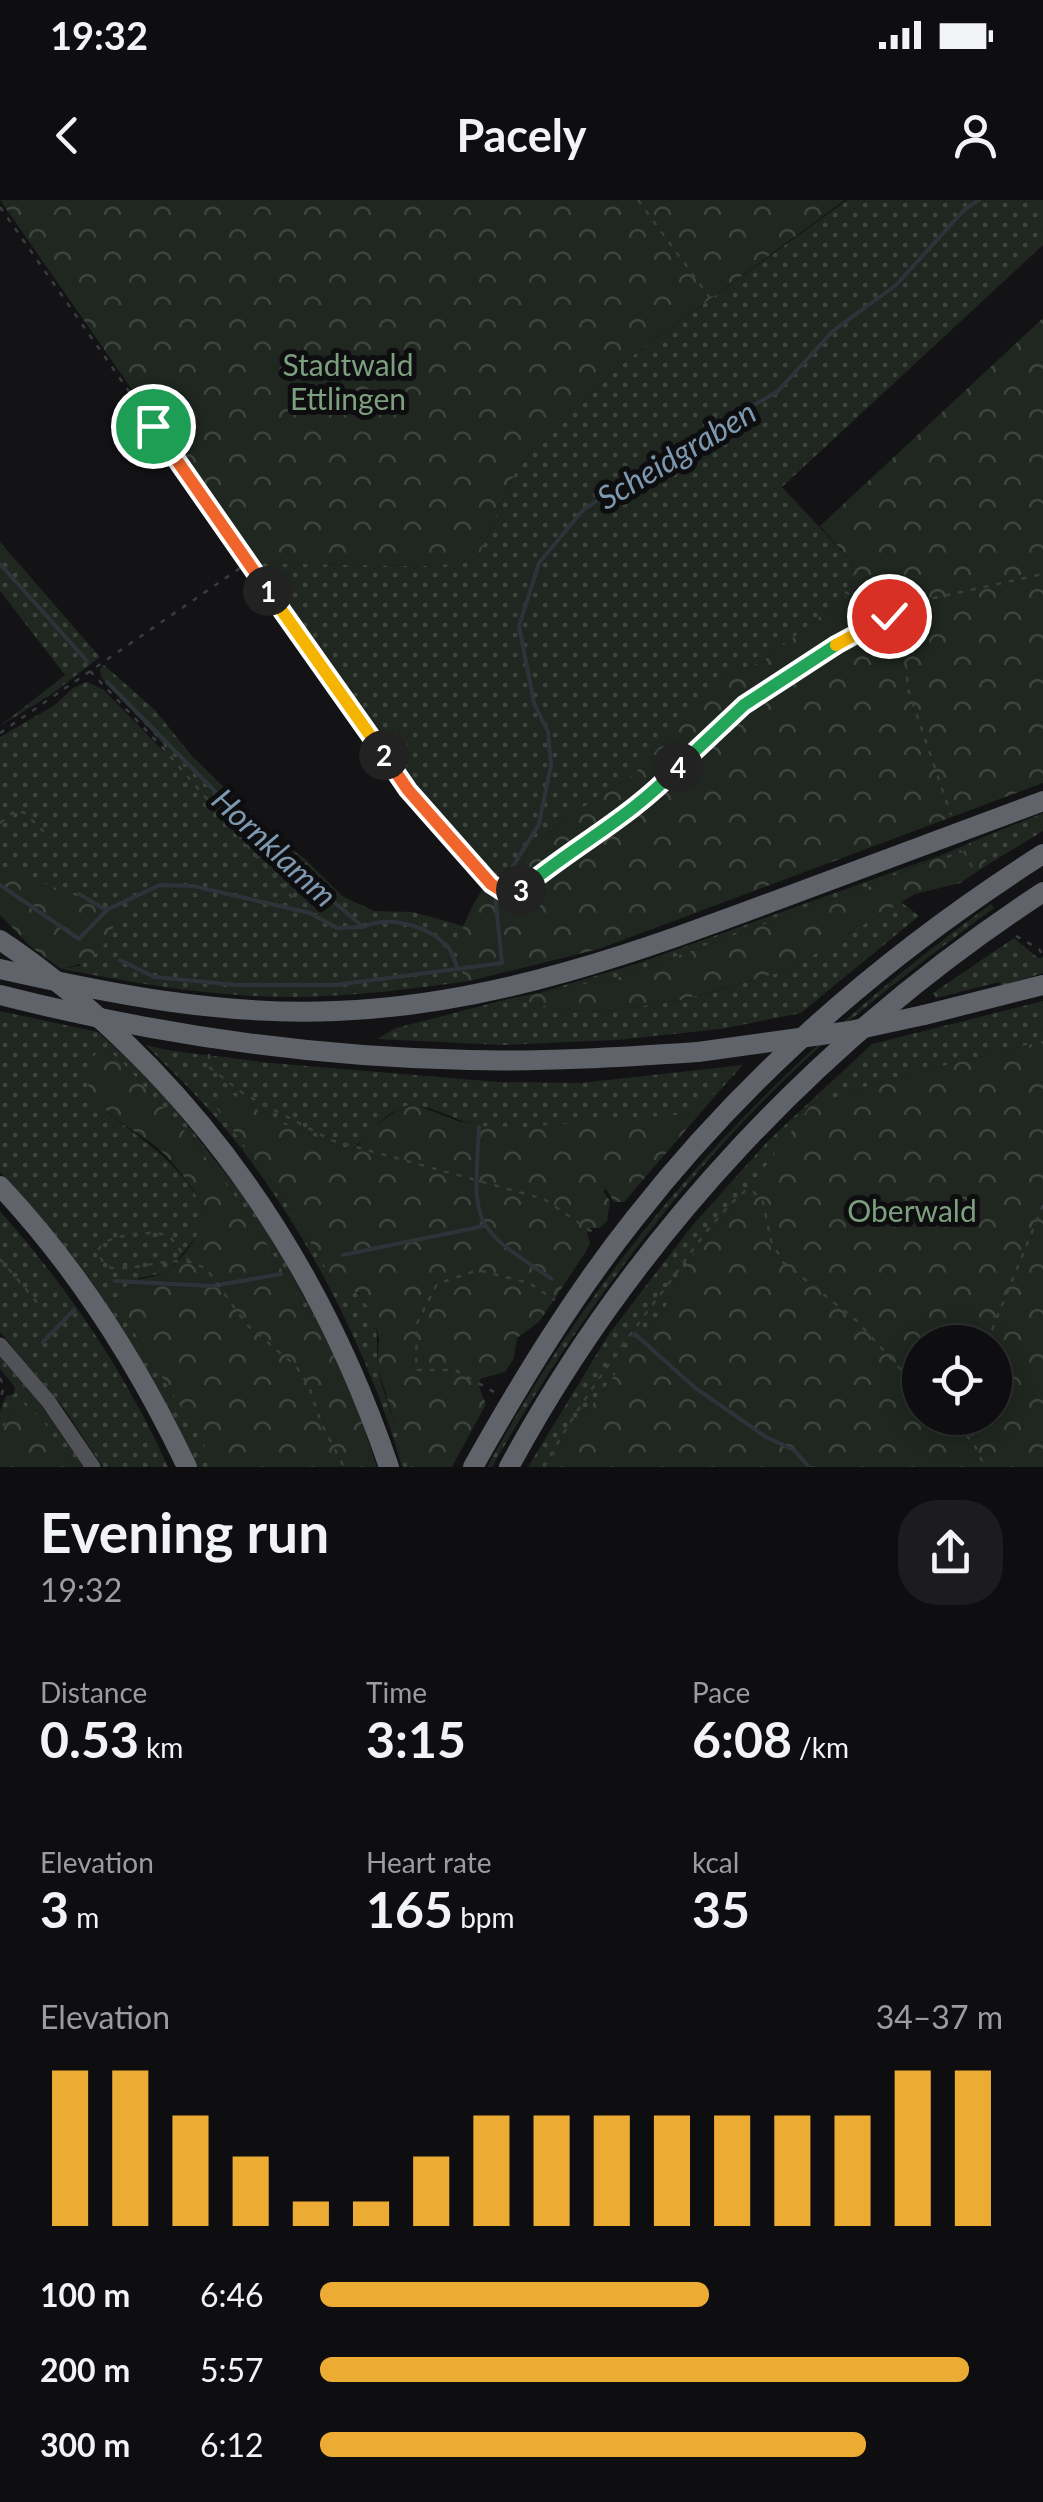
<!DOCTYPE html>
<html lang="en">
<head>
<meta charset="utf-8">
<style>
	:root { --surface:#0e0e10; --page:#1c1c1e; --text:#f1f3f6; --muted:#9b9c9f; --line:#2e2e30; --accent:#ecac34 }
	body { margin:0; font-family:Lato,sans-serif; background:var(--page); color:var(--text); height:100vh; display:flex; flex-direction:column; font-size:38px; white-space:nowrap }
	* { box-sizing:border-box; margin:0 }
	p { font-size:32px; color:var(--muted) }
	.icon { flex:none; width:55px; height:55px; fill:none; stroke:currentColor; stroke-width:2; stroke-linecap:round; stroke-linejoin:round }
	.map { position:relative; height:1267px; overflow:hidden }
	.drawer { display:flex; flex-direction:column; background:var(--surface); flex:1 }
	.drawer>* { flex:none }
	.fabs { position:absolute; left:902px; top:1125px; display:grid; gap:20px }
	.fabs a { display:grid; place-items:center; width:110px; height:110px; border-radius:50%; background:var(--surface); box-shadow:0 5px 25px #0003,0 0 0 2px var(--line); font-size:50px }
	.pin { position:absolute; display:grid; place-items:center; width:85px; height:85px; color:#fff; margin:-42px; border:5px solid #fff; border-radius:50%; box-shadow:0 2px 10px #0007 }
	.km { position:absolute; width:50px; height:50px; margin:-25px; border-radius:50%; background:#222; color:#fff; font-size:28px; line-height:50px; text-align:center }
	.round { display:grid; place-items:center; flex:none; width:105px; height:105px; border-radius:40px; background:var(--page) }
	.headline { display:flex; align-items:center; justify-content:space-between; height:170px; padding:0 40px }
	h1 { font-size:55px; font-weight:700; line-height:75px }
	.stats { display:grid; grid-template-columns:repeat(3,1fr); gap:15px; height:170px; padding:10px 40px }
	.stats div { display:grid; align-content:center }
	.stats b { font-size:50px; font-weight:700 }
	.stats small { font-size:28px; font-weight:400 }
	.stats p { font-size:28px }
	.chart { height:280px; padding:20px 40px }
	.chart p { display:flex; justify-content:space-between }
	.chart svg { width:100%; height:180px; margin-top:10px; stroke:var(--accent); stroke-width:6 }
	ul { padding:0 40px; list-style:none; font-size:32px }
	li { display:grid; grid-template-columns:160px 120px 1fr; align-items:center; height:75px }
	li i { height:25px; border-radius:12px; background:var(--accent) }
	.status { display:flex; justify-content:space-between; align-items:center; height:70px; padding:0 50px; background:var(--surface); direction:ltr }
	.status svg { height:28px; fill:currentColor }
	header { display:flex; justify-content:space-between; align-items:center; height:130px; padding:0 40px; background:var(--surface); font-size:45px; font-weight:700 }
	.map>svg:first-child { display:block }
	.grass { fill:url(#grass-dots) }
	.forest { fill:url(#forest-crowns); fill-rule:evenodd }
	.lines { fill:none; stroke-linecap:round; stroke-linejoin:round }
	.stream { stroke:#2c343a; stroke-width:4 }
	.path { stroke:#3a3c40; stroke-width:2.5; stroke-dasharray:5 8; stroke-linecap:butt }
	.major { stroke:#505258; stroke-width:15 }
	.highway { stroke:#60636a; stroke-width:20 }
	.highway-bridge { stroke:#60636a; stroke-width:20 }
	.split-1-casing { stroke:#fff; stroke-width:20 }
	.split-2-casing { stroke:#fff; stroke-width:20 }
	.split-3-casing { stroke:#fff; stroke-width:20 }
	.split-4-casing { stroke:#fff; stroke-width:20 }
	.split-5-casing { stroke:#fff; stroke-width:20 }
	.split-6-casing { stroke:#fff; stroke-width:20 }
	.split-1 { stroke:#f0652b; stroke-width:12 }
	.split-2 { stroke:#f5b400; stroke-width:12 }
	.split-3 { stroke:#f0652b; stroke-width:12 }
	.split-4 { stroke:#22a559; stroke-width:12 }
	.split-5 { stroke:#22a559; stroke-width:12 }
	.split-6 { stroke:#f5b400; stroke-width:12 }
	.labels { text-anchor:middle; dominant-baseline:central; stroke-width:10; stroke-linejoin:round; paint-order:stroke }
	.park-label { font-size:30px; fill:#7c9f7e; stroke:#0e0e10 }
	.water-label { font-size:32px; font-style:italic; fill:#7d98af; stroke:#0e0e10 }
</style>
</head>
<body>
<div class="status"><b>19:32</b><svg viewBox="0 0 49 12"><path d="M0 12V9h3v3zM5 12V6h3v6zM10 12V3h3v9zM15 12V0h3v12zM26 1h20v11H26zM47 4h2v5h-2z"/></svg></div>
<header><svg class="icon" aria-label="back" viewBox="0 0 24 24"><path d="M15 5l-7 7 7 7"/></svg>Pacely<svg class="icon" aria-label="person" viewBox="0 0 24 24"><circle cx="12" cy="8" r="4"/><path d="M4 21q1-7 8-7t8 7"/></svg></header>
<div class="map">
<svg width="1043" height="1267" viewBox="0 0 1043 1267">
	<defs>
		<pattern id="grass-dots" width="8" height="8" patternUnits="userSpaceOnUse" patternTransform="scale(2.5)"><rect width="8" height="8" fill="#1f2720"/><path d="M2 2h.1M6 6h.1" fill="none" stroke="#3d443e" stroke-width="1.8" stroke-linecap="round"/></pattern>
		<pattern id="forest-crowns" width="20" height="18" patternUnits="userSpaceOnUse" patternTransform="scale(2.5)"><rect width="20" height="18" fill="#1f2720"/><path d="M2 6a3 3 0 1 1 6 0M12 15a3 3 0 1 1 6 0" fill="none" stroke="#3d443e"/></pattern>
	</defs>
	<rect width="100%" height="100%" fill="#131315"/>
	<path class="grass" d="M847,0H1043V45L782,287L851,361L855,381L845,397L762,462L730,472L634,574L564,620L494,680L414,593L253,363L423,366L476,362L514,275L533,248L575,205L631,157Z
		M0,342L100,457L52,494L0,526L65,475L0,391Z
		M104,465L155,510L191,555L277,639L304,658L342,696L374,711L413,712L463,726C458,747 453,763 469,781C412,789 356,796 299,797C219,798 140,784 61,769L79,766L114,712L0,666V537L55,505L73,488L87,482L104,490L163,551L164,545L101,477L100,469Z
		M1043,613V631L987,665L981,638Z
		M938,656L873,685L614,779L538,793L636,764Z
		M901,702L919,716L801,813L721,829L617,840L504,845L377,839L396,828L512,798L558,809L601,812L682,800L788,770Z
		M991,704L994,708C913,768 832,830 762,902C655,1012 568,1135 492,1267H487C613,1036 779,858 991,704Z
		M1014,738L1038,758L1043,757V773L1002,786L999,782L936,798L933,793Z
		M1043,801V841L875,883L840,898L814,902L751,986L690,1059L665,1108L545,1267H528L609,1134L691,1027L769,940L872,844Z
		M0,811L98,832L129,860L166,898L241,993L271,1037L326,1137L307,1112L250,1017L196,944L119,859L102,847L106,911C150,947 180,961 207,1015L199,1033L168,1072L139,1078L126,1119L203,1241L214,1267H198C144,1152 86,1066 0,972Z
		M146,845C184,855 222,855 260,862L498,882L580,883L743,865C728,881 707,908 685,914C671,918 653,917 639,918C586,923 529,933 476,925C455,921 424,900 403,907C380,915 368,938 350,951L278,922L231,894L213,903L282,996L336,1084L341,1090C353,1092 362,1092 368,1104C381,1124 375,1144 378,1166C383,1201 402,1233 408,1267H402C368,1144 288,993 200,900C183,881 164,864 146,845Z
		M0,1011C68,1088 126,1173 168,1267H103L63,1207L0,1132Z
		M0,1157L38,1201L84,1267H74L40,1217L14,1204L0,1236V1211L6,1196L14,1194L15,1187L0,1169Z"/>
	<path class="forest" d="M0,0H845L631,157L575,205L533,248L514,275L476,362L423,366L253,363Z
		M1043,118V583L599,749L469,781C461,772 456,764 457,751C458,733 478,687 494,680L564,620L634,574L730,472L762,462L845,397L855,381L851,361L820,326Z
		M981,638L987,665L960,683L915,694L788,770L681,800L601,812L558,809L512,798L614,779L873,685Z
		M0,666L118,712C110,745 95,763 61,769L31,747L0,715Z
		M1043,841V1267H545L665,1108L690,1059L751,986L814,901L840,898L875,883ZM920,1142H995V1218H920Z
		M102,847L119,859L196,944L250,1017L307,1112L326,1137L355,1201L377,1267H214L202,1241L126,1119C109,1068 149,1086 170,1069C186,1056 199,1033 207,1015C195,990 176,963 155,946C126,923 56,892 102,847Z
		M722,888L624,1002H614L606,989L603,991L610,1001L607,1021L600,1028H591L587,1033L590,1043L585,1053L539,1122L517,1138L514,1158L505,1172L480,1179L479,1187L486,1204L452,1267H408L377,1165L379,1138L374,1117L359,1093L341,1090L336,1084L282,996L213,903L224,894H231L278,922L350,951L359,945L367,932L401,907L416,905L458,921L482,926L524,927L687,914Z
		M21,1202L40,1217L74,1267H0V1236L14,1204Z"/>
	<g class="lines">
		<path class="stream" d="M0,364L87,461
			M107,482L268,645L363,727C389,715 427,725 447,746C452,751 455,762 458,769
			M502,684L539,624L551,565L548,532L534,503L519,426L539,363L583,310L677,248L777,192L833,131L896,85L965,9L979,0
			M0,685L79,739L106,711
			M79,694L106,710L160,685L193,686L310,713L337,728L362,727
			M120,760L154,777L237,785H335L502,763L495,694
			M479,927C474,1024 468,1024 552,1079
			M343,1055L484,1026
			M115,1081L212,1086L281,1074
			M635,1134L694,1187L766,1237L794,1250L809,1267
			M43,1142L74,1110"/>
		<path class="path" d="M638,0L713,102
			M0,7L408,590L491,683L501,691H520L558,658L648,599L698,547L744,505L817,456L895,413L925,400L1043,374
			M845,392L888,415
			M895,413L904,443L908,489L951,615
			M90,471L162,547L298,704
			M0,533L246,364
			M0,623L16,610L25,613L50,638
			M964,651L974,671
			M947,657L962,651
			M1016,736L1039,749L1043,755
			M209,854V867L244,894L331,940L544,999L598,1036
			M0,1059L41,1107
			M190,1062C180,1054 175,1036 162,1034C143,1030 69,1039 111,1068H129L171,1061L190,1062L206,1068L247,1125L296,1166L309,1186L321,1223L344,1267
			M987,1142L1043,1005
			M0,1178L4,1186L0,1201
			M494,1192L455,1170H416L417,1123L437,1084L478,1070L529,1083L555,1100
			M947,1218L973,1242L985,1267
			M971,1218L973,1241
			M544,1267C579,1203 622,1145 666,1087C690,1054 713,1018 745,991L752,990L763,1002L771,1041L783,1062L857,1121L920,1191"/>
		<path class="major" d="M0,1145L48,1201L93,1267"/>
		<path class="highway" d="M0,769C111,794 222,816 336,811C495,805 641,751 788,696C873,664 958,633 1043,601
			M0,795C153,834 310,857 469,860C545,862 622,857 698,852
			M924,815L1043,785
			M150,867C261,982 338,1117 389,1267
			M0,986C79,1070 138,1164 187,1267
			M473,1267C522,1180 573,1096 635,1018C748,874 889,752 1043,654
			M509,1267C635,1034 822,837 1043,692"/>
		<path class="highway-bridge" d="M0,740C55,776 104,820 150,867
			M698,852L850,831L924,815"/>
	</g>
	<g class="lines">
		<defs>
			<path id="split-1" d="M153,226L268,391"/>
			<path id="split-2" d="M268,391L384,555"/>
			<path id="split-3" d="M384,555L408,590L491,684L502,691L521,690"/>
			<path id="split-4" d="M521,690C572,647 632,617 678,567"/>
			<path id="split-5" d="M678,567L744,505L836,445"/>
			<path id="split-6" d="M836,445L889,416"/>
		</defs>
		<use href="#split-1" class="split-1-casing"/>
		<use href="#split-2" class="split-2-casing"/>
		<use href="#split-3" class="split-3-casing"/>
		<use href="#split-4" class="split-4-casing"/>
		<use href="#split-5" class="split-5-casing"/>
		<use href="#split-6" class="split-6-casing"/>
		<use href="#split-1" class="split-1"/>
		<use href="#split-2" class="split-2"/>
		<use href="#split-3" class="split-3"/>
		<use href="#split-4" class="split-4"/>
		<use href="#split-5" class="split-5"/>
		<use href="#split-6" class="split-6"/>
	</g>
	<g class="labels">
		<g class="park-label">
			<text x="348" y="164">Stadtwald<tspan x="348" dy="34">Ettlingen</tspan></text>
			<text x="912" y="1010">Oberwald</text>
		</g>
		<g class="water-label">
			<text transform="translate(676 254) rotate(-31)">Scheidgraben</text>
			<text transform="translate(275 647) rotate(43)">Hornklamm</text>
		</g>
	</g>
</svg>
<div class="fabs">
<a><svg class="icon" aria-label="locate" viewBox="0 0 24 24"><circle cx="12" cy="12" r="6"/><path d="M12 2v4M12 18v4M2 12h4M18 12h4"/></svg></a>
</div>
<div class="pin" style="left:153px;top:226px;background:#1e9e55"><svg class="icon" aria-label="arrive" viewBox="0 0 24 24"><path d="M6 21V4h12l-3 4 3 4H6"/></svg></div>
<div class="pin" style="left:889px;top:416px;background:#d93025"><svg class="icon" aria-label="check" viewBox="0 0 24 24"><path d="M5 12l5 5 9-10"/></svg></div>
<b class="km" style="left:268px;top:391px">1</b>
<b class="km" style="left:384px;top:555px">2</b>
<b class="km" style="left:521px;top:690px">3</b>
<b class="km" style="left:678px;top:567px">4</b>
</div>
<section class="drawer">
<div class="headline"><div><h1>Evening run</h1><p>19:32</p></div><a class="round"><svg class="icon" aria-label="share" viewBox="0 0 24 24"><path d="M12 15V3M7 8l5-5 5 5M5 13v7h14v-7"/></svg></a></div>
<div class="stats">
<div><p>Distance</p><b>0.53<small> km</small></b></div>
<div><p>Time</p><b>3:15</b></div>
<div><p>Pace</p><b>6:08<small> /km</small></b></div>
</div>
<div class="stats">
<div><p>Elevation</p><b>3<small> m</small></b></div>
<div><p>Heart rate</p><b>165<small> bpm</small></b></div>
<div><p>kcal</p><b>35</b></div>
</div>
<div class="chart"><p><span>Elevation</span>34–37 m</p>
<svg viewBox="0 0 160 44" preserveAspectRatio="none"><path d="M5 44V6M15 44V6M25 44V17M35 44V27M45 44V38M55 44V38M65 44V27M75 44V17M85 44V17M95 44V17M105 44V17M115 44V17M125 44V17M135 44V17M145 44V6M155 44V6"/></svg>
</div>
<ul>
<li><b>100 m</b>6:46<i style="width:57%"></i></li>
<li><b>200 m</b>5:57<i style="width:95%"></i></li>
<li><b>300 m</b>6:12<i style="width:80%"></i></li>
</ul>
</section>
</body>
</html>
